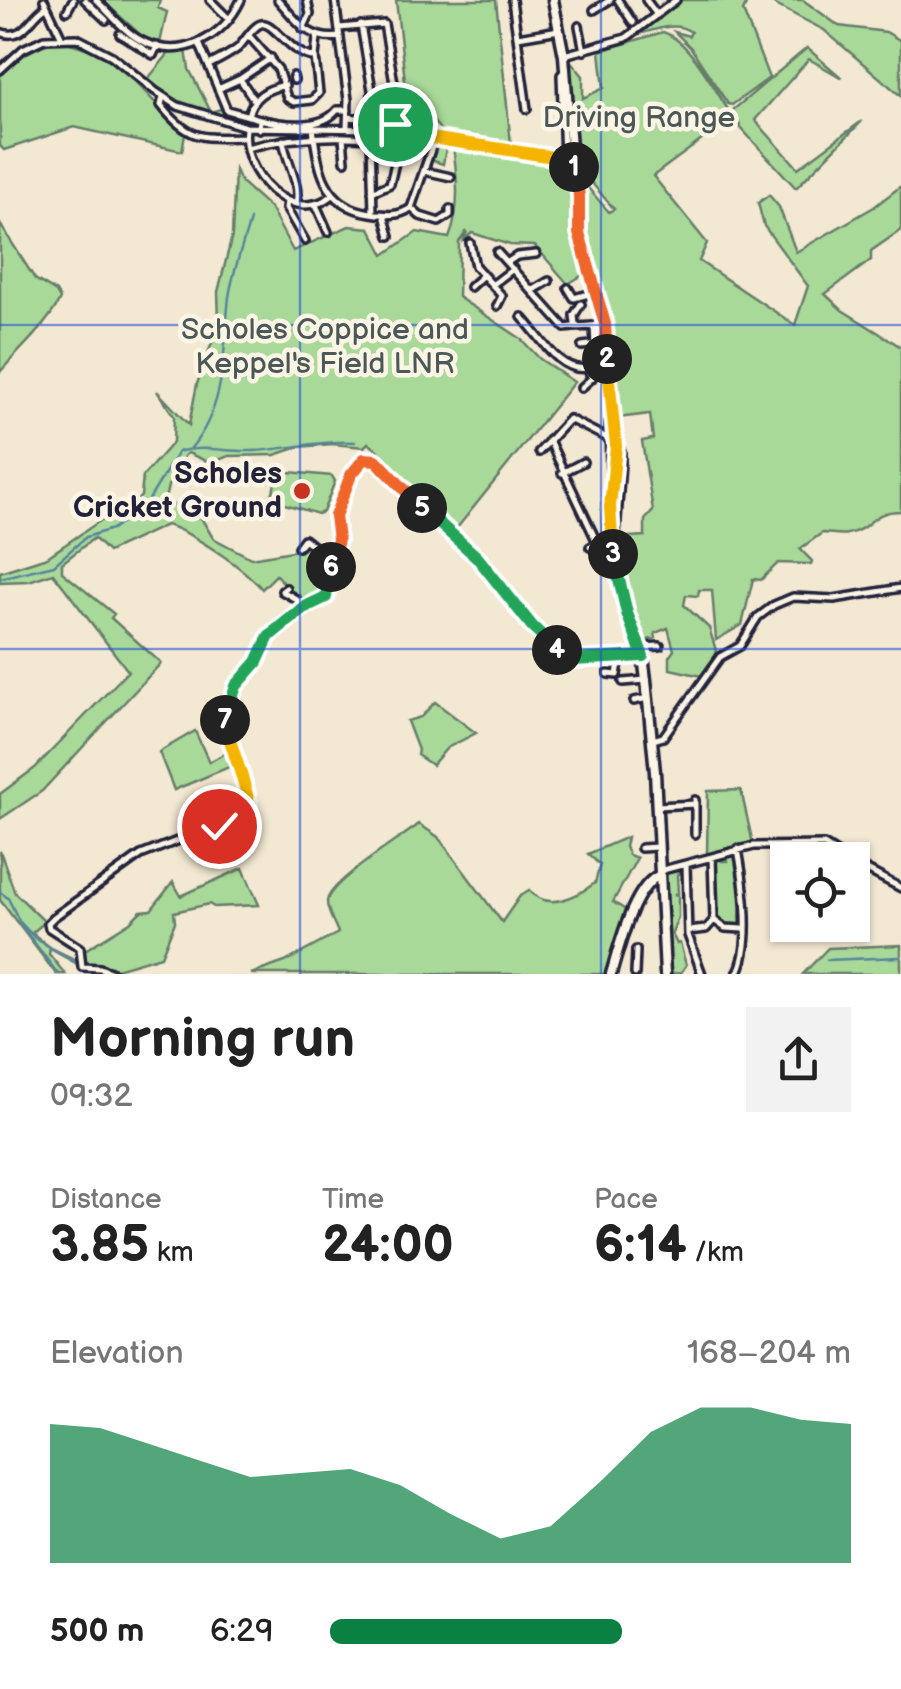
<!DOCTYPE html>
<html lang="en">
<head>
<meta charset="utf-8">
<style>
	:root { --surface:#fff; --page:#f2f2f2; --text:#222; --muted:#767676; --accent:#0b8043 }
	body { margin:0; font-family:"Balsamiq Sans",sans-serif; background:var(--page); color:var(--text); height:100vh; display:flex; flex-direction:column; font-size:38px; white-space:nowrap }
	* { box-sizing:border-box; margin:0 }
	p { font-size:32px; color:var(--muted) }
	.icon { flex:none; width:55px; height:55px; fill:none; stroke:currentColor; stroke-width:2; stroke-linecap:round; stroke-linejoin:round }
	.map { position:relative; height:974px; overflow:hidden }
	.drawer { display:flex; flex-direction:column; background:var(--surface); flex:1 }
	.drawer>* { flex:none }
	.tools { position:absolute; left:770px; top:842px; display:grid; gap:20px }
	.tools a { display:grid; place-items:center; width:100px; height:100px; border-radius:0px; background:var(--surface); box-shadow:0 2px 8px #0004; font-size:50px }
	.pin { position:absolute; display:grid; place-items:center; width:85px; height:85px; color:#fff; margin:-42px; border:5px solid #fff; border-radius:50%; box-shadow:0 2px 10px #0007 }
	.km { position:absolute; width:50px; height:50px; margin:-25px; border-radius:50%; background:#222; color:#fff; font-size:28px; line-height:50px; text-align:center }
	.round { display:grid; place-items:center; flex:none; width:105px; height:105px; border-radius:0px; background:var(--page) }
	.head { display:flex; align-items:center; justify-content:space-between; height:170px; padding:0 50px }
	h1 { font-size:55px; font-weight:700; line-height:75px }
	.figures { display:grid; grid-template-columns:repeat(3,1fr); gap:15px; height:170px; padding:10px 50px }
	.figures div { display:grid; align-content:center }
	.figures b { font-size:50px; font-weight:700 }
	.figures small { font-size:28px; font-weight:400 }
	.figures p { font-size:28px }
	.chart { height:280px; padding:20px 50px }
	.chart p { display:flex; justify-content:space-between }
	.chart svg { width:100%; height:180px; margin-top:10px; fill:var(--accent); opacity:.7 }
	ul { padding:0 50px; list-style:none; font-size:32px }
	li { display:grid; grid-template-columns:160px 120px 1fr; align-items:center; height:75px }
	li i { height:25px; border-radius:12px; background:var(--accent) }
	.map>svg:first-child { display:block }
	.green { fill:#a9d999; stroke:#667e6a; stroke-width:2.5 }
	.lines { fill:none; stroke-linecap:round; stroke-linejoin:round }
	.stream { stroke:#57869a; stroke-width:2.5 }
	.minor-casing { stroke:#22223b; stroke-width:12 }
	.major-casing { stroke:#22223b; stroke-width:15 }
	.minor { stroke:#fcf5e5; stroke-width:5 }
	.major { stroke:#fcf5e5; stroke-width:8 }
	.split-1-casing { stroke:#fff; stroke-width:20 }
	.split-2-casing { stroke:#fff; stroke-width:20 }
	.split-3-casing { stroke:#fff; stroke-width:20 }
	.split-4-casing { stroke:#fff; stroke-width:20 }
	.split-5-casing { stroke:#fff; stroke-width:20 }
	.split-6-casing { stroke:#fff; stroke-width:20 }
	.split-7-casing { stroke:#fff; stroke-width:20 }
	.split-8-casing { stroke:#fff; stroke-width:20 }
	.split-1 { stroke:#f5b400; stroke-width:12 }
	.split-2 { stroke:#f0652b; stroke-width:12 }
	.split-3 { stroke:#f5b400; stroke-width:12 }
	.split-4 { stroke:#22a559; stroke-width:12 }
	.split-5 { stroke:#22a559; stroke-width:12 }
	.split-6 { stroke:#f0652b; stroke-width:12 }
	.split-7 { stroke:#22a559; stroke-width:12 }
	.split-8 { stroke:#f5b400; stroke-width:12 }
	.grid { fill:none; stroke:#1d4ed8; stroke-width:2.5; stroke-opacity:0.55 }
	.poi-dot { fill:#c8321e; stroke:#fcf5e5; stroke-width:4 }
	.labels { text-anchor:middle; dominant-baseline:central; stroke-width:9; stroke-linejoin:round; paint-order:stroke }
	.park-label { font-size:30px; fill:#4a5957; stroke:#fcf5e5 }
	.poi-label { font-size:30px; font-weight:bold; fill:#22223b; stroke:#fcf5e5; text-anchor:end }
</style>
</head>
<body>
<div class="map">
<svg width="901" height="974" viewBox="0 0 901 974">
	<rect width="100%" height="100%" fill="#f3e8d2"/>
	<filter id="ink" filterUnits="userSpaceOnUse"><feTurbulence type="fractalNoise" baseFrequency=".01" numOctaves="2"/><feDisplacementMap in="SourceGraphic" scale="20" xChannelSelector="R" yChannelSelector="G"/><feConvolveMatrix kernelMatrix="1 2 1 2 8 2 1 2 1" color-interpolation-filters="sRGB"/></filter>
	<g filter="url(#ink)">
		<path class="green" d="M102,0H160L158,8L167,12L160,43L144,38Z
			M396,0H496L511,144L445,135L406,90Z
			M668,0H748L743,11L769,78L732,105L728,104L691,48L675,32L689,36L691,32C676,21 657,29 640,34L671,7Z
			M766,0H803L839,26L886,32L901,41V96L824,30Z
			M663,32C691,41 716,93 733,117L653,176L707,243L699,261L795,325L808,286L764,226L758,203L769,195L779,207L796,252L874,207L901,186V230L871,251V260L825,294L842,310L901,347V511C869,511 873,529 847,534C840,536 830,533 822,533L800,549L812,561L811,564L778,563L761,580L753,579L742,625L716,640L712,590H699L698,596L686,595L684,605L709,628L718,657L702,676L670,669V656L674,650L668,628L655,633L656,638L640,642L617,561L614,538L645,536V520L653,511L642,441L653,439L650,414L617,418L609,321L581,231L582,181L609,212L614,209L585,175L576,172L568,58L583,76V98L604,88L600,51Z
			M60,40L99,52L122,68L185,134L182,151L74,127L4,150L0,146V75C17,56 36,46 60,40Z
			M807,48L842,78L809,59L755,120L798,168L862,121L796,188L741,128L733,110Z
			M186,50L189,69L211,112L224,108L232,115L256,119L258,125C220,125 175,104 146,81L170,52Z
			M437,141L567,163C572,200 575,238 586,273L568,284L535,246L510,245L472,233L464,240L467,231L459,242L458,297L520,338L540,359L574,382L453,533L415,500L379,459L381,453L368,443L364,447L332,444L299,447L275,455L229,456L210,463L188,453L185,455L168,486L164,504L175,505L194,519L200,516L213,538L251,558L310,548L330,557L323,595L304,604L276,575L262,589C244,568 192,532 166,525L108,552L94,538L62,563V572L114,614L111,618L161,663L42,791L0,819V794L35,768L128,671L53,573L29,581L0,582V572L47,557L113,512L135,503L141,496L143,476L173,442L174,416L157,391L189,425L197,384L219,323L218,292L232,236L235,170L241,182L270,208L293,251L349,226L370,228L384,255L417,232L449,238C461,209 457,175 453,146L446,148L443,164L431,160L430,171L426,170Z
			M0,224L35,279L56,292L60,299C51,321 17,352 0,372Z
			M278,471L332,476L335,481L323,512L318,514L271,500Z
			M435,702L476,733L447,748L432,765L417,755L418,750L407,721L421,717Z
			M195,731L209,762L233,749L234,765L174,790L159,752Z
			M741,790L753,844L707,855L708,791Z
			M419,824L438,837L502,922L520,896L529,890C547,912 576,897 595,883L600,865L588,854L627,837L625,847L629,855L637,858L613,902L629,912L609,974H251L285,962L338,933C335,924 327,912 327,902C327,883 402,838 419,824Z
			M0,851L15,893L45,922L32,933L51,948L80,962L79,965L50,949L49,954L65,974H56L0,900Z
			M735,853L743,886L739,927L726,926L717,914L716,860L721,857L722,861H728L727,855Z
			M243,868L259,905L214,907L209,904L174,912L175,922L161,956L116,969L120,974L112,967L83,963L85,950L130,922L141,911L151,910L173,882L181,896Z
			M681,869L683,871L677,875L678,893L674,894L678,895V917L672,934L677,944L680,943L686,965L681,973L666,974L663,873Z
			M901,945V974H803L828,948Z"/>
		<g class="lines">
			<path class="stream" d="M191,448C227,405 223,350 229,297C233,271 243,245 250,220
				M0,578L54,565L86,537L112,529L145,506L178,452C203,445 226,452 251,451C287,450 318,440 355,442
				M0,892L8,898L21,925L58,974
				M20,922L36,939L77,963
				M827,960L901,957
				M87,963L110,968
				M114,970L119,974"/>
			<defs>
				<path id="minor" d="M44,0L61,36
					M85,0L106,20
					M96,0C111,14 125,33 144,42C183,61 224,36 241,0
					M210,0L229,19
					M278,0C297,21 308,41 340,37
					M335,0L348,100L347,127
					M512,0L527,109
					M618,0L633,23
					M646,0L657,15
					M594,10L610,0
					M67,11L73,0
					M361,25L372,90L371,120
					M579,26L584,51
					M339,28L384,24L396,94L395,124
					M303,29L310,14L307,0
					M0,32C24,42 30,16 46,7
					M120,34L153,55L157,46
					M249,36L278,69L287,98L294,102L312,100L319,93L315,57L317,38
					M518,37L559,30
					M199,43L227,110L260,119L259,129
					M564,55L626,38L676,0
					M209,65C219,60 229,55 238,48C244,42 253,26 261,24C273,20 292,57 315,57
					M0,70L23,49L44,39L77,38L112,56L155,91L178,106L246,127L371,129L572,160
					M293,76L294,80
					M240,79L254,100
					M218,89L240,79L271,58
					M163,97L161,105C189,141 202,138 245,137
					M248,116C252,96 267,89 285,85
					M348,117L408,123L412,127V135
					M260,119C282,125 322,130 337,110H348
					M313,127C317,167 324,207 371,213C386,215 398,217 411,208L435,138
					M246,129C240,172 292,228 333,195
					M343,137L345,161
					M371,137L373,213
					M283,140C286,162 301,183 296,204
					M247,148C306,132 371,134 431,148
					M531,151L564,156
					M564,159L561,75L565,70
					M424,171L451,177
					M372,192L390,184L400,141
					M287,201L286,208L305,241
					M316,205L328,232
					M411,208L420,216L439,222L450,215V209
					M384,215L390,236
					M470,243L475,266L502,296L497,306
					M497,252L565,328C579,325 591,328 605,324
					M508,262L517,256L536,254
					M492,285L513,269
					M470,287L482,276
					M568,288L574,298L596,292
					M532,291L549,281
					M522,317C540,336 559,373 587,368L594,357L607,352
					M575,324L574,315L581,304
					M594,327L595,347
					M582,346L590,345L595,352
					M581,388L592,378L587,368
					M609,422L610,469
					M549,440L595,538L600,541
					M539,452L569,419L611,440
					M562,473L583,462
					M606,505L608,553
					M298,547L304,539L323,554L331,556
					M590,547L616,534L621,463V451L616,446
					M286,588L282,591L296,599L303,608
					M640,647L660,646
					M608,674L617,675L620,657
					M623,682L646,680
					M634,701L648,698
					M653,740L663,737L720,657L740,646L758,617L774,605L793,597L834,599L901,588
					M695,800V834
					M657,806L695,804
					M641,848L658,847
					M712,857L714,920
					M852,862L901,888
					M686,865L688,935L702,974
					M659,871L754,846L824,845L848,860
					M688,931L706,929L714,920L725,928L743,929
					M82,967L80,948L49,928L48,923L54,917L141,855L210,828L248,823C257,804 231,750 226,727C221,703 243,682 255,665C261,657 262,645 268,637C281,619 306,605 326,597C341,554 327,491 364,459L376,460L410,497L477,557L552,646L575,661L643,656
					M82,967L100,968L115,974
					M635,974L636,950
					M737,974C753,945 744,882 738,849"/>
				<path id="major" d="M553,0L564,56L572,160L579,195V233L605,324L616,446L609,507L612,549L627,613L643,656L646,680L655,772L665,974
					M611,974C619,948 633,886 660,875"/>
			</defs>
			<use href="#minor" class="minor-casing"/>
			<use href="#major" class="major-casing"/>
			<use href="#minor" class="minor"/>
			<use href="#major" class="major"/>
		</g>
	</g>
	<g class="lines" filter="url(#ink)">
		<defs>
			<path id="split-1" d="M395,124H409L412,135L572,160L574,167"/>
			<path id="split-2" d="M574,167L579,195V233L605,324L607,359"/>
			<path id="split-3" d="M607,359L616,446L610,507L613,554"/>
			<path id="split-4" d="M557,650L574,660L643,656L627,613L613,554"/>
			<path id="split-5" d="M422,508L477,557L532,626L557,650"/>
			<path id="split-6" d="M331,567L338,540L335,516L351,475L364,459L376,460L422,508"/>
			<path id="split-7" d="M225,720L236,686L257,662L269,636L303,608L326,597L331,567"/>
			<path id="split-8" d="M219,826L248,823C257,804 228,745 225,720"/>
		</defs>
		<use href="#split-1" class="split-1-casing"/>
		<use href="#split-2" class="split-2-casing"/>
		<use href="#split-3" class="split-3-casing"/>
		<use href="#split-4" class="split-4-casing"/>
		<use href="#split-5" class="split-5-casing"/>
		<use href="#split-6" class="split-6-casing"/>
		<use href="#split-7" class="split-7-casing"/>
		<use href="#split-8" class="split-8-casing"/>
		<use href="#split-1" class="split-1"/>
		<use href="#split-2" class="split-2"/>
		<use href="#split-3" class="split-3"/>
		<use href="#split-4" class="split-4"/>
		<use href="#split-5" class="split-5"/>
		<use href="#split-6" class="split-6"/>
		<use href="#split-7" class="split-7"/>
		<use href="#split-8" class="split-8"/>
	</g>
	<path class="grid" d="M300,0V974M601,0V974M0,325H901M0,649H901"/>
	<circle class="poi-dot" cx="302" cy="491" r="10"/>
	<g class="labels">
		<g class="park-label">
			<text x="639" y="118">Driving Range</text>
			<text x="325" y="330">Scholes Coppice and<tspan x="325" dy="34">Keppel's Field LNR</tspan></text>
		</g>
		<g class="poi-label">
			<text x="282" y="474">Scholes<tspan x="282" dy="34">Cricket Ground</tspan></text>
		</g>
	</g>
</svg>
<div class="tools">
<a><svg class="icon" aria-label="locate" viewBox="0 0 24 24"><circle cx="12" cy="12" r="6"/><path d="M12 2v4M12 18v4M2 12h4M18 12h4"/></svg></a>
</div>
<div class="pin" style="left:395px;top:124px;background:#1e9e55"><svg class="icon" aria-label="arrive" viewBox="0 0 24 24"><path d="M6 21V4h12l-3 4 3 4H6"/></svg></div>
<div class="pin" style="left:219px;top:826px;background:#d93025"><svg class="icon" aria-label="check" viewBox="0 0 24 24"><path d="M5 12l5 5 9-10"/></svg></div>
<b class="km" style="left:574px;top:167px">1</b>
<b class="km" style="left:607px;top:359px">2</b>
<b class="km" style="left:613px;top:554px">3</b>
<b class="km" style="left:557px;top:650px">4</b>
<b class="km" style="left:422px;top:508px">5</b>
<b class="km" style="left:331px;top:567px">6</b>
<b class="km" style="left:225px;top:720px">7</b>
</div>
<section class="drawer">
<div class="head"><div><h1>Morning run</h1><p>09:32</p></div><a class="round"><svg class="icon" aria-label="share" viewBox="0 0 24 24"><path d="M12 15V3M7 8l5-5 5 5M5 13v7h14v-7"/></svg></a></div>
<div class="figures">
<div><p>Distance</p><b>3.85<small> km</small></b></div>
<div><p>Time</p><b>24:00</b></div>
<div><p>Pace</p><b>6:14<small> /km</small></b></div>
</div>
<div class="chart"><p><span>Elevation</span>168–204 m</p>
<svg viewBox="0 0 160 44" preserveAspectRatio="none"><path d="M0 44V10L10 11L20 15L30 19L40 23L50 22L60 21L70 25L80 32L90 38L100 35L110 24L120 12L130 6L140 6L150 9L160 10V44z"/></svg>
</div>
<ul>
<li><b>500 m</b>6:29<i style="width:56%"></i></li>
</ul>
</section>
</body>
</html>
